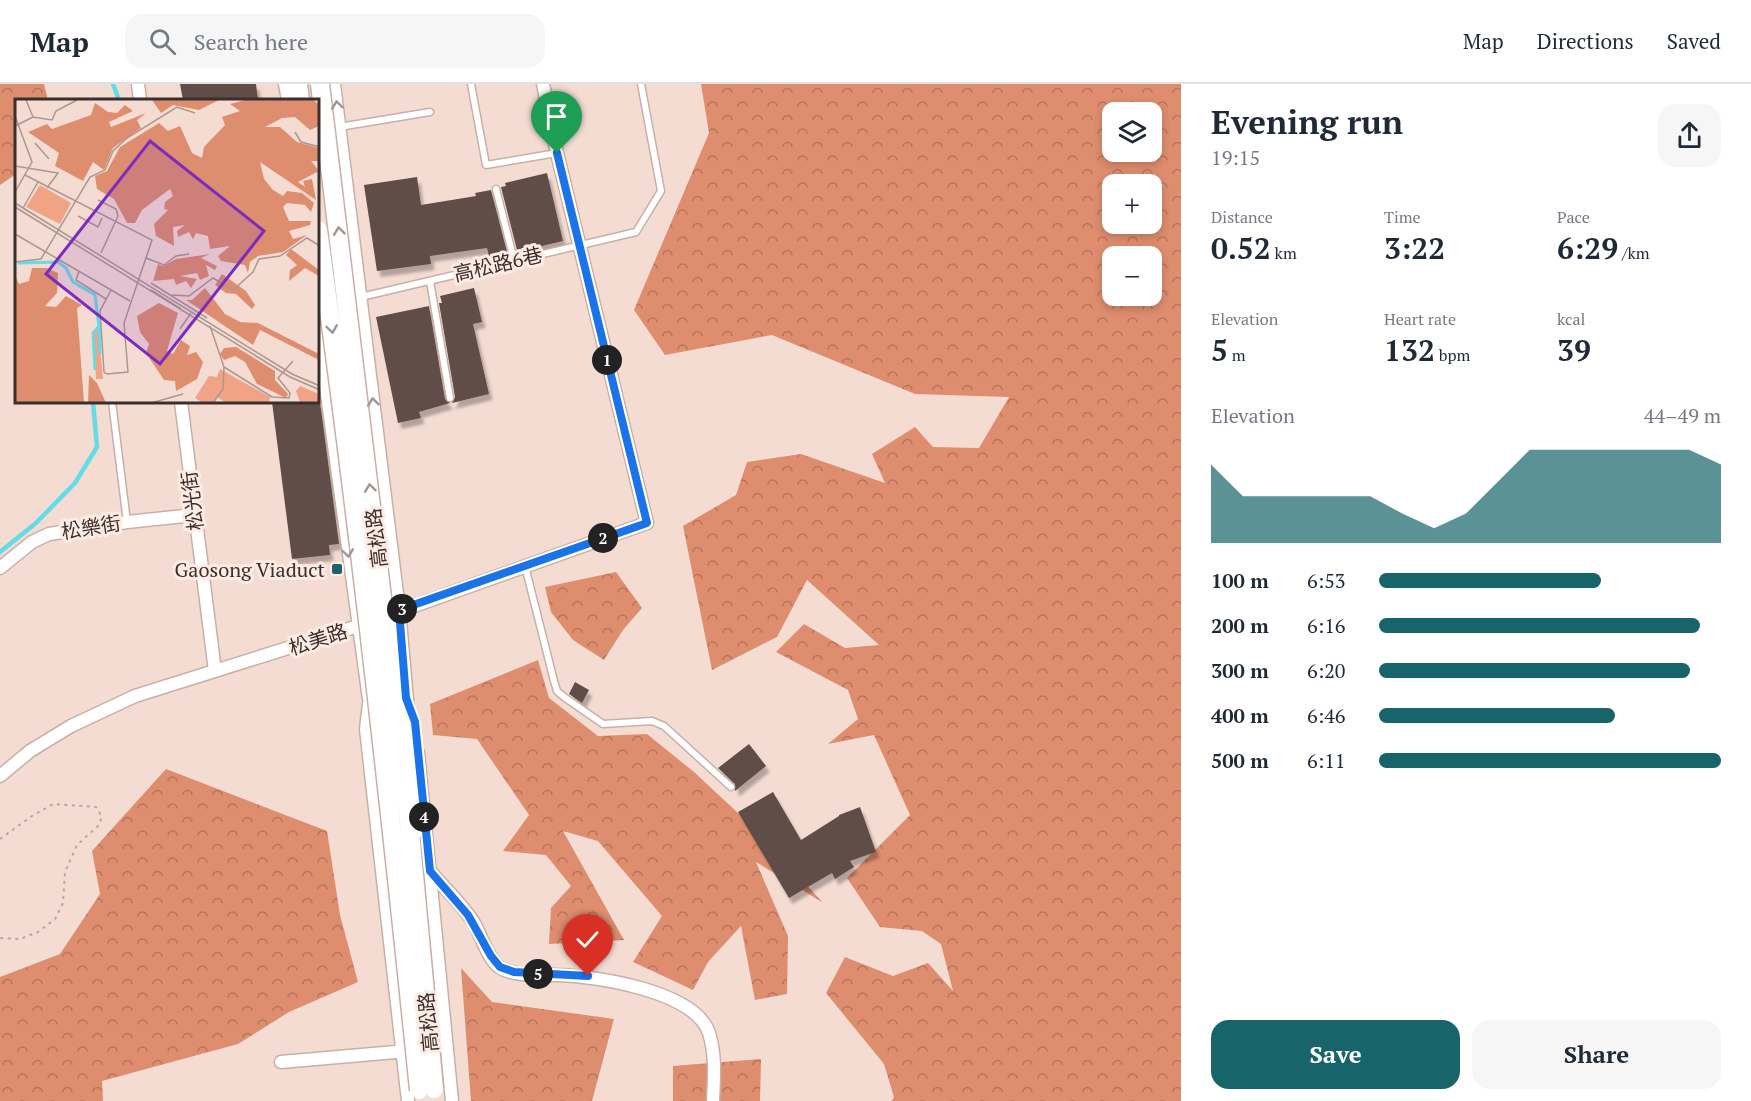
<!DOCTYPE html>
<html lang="en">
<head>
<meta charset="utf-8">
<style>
	:root { --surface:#fff; --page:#f6f6f7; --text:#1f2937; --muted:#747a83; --line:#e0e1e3; --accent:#17656b }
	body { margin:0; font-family:"PT Serif","Noto Sans TC",serif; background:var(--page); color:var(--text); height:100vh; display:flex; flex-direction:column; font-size:22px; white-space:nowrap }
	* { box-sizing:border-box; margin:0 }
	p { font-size:20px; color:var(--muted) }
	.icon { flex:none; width:33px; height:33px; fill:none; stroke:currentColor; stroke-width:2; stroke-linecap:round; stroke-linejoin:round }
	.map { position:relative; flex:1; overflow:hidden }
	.sheet { display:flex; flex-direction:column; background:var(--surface); width:570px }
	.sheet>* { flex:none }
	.fabs { position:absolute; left:1102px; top:18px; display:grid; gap:12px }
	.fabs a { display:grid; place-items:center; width:60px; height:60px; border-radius:12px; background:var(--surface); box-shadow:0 3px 9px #0003; font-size:30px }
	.pin { position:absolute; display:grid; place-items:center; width:51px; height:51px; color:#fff; margin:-62px -26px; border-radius:50% 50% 50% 0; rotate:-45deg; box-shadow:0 0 6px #0007 }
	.pin .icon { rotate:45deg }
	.km { position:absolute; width:30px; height:30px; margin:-15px; border-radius:50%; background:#222; color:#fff; font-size:16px; line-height:30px; text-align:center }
	.round { display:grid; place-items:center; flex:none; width:63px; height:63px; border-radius:18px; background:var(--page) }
	.headline { display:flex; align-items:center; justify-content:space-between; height:102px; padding:0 30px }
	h1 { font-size:33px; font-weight:700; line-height:45px }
	.figures { display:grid; grid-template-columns:repeat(3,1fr); gap:9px; height:102px; padding:6px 30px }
	.figures div { display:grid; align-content:center }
	.figures b { font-size:30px; font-weight:700 }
	.figures small { font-size:16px; font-weight:400 }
	.figures p { font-size:16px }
	.chart { height:168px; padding:12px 30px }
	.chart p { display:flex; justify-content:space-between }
	.chart svg { width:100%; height:108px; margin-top:6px; fill:var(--accent); opacity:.7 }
	.button { display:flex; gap:12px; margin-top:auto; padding:12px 30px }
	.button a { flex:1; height:69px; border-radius:18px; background:var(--accent); color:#fff; font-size:24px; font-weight:700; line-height:69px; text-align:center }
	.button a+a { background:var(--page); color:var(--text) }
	ul { padding:0 30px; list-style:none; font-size:20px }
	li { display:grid; grid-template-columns:96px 72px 1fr; align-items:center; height:45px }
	li i { height:15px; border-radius:8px; background:var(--accent) }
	header { display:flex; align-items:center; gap:36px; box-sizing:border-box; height:84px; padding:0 30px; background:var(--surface); border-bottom:2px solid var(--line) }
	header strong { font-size:28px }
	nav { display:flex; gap:33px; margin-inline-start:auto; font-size:21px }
	.search { width:420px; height:54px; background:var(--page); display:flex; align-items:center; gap:15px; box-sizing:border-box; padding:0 21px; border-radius:18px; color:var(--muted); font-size:22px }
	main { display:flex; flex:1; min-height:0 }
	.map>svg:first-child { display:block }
	.forest { fill:url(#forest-crowns); fill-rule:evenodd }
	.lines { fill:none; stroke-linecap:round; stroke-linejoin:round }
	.stream { stroke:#63dce7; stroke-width:4.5 }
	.building { fill:#614d46; filter:url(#shadow) }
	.lane-casing { stroke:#c7b0a7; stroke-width:9 }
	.street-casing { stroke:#c7b0a7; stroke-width:15 }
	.secondary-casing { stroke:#c7b0a7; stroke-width:21 }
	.path { stroke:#bba69f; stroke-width:2; stroke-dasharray:3 4.5; stroke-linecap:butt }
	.lane { stroke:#fff; stroke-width:6 }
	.street { stroke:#fff; stroke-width:12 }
	.secondary { stroke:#fff; stroke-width:18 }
	.street-bridge-casing { stroke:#c7b0a7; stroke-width:15; stroke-linecap:butt }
	.secondary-bridge-casing { stroke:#c7b0a7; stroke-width:21; stroke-linecap:butt }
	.street-bridge { stroke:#fff; stroke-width:12 }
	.secondary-bridge { stroke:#fff; stroke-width:18 }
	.oneway { stroke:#9c9796 }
	.route-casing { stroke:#fff; stroke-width:12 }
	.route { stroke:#1a73e8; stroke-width:8 }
	.poi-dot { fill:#17656b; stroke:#feebe3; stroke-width:2 }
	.labels { text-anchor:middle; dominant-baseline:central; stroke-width:6; stroke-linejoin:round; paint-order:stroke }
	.street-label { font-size:20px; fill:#392f2c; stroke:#feebe3 }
	.poi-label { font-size:20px; fill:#392f2c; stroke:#feebe3; text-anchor:end }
	.inset-river { fill:none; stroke:#63dce7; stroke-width:3 }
	.inset-road { fill:none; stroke:#aa9790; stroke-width:1.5 }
	.view { fill:#7b2cbf; fill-opacity:0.15; stroke:#7b2cbf; stroke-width:3 }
	.inset-edge { fill:none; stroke:#392f2c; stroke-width:3 }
</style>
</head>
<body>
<header>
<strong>Map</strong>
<div class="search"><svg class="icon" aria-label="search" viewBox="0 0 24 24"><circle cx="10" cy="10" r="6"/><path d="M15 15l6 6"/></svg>Search here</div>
<nav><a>Map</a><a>Directions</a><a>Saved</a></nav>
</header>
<main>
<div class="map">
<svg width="1181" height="1017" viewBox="0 0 1181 1017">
	<defs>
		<pattern id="forest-crowns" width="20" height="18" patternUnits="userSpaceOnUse" patternTransform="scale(1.5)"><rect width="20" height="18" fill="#de8d6e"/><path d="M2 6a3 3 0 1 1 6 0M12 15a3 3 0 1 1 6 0" fill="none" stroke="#b5745b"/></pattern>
		<filter id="shadow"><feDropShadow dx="3.5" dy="6" stdDeviation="1.5" flood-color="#0004"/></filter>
	</defs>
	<rect width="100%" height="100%" fill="#f5dcd3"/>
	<path class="forest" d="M0,0H44L48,16H16V90L0,101Z
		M701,0H1181V1017H892L894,1013L884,980L826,909L845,873L893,892L928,879L953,907L941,860L922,847L880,843L847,794L910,731L874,651L828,660L858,635L848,606L776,568L804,540L845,564L879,561L807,496L777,553L712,586L683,442L736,411L747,378L801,370L885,399L872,370L915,343L933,363L979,364L1009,313L915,310L772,251L665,271L634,226L709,49ZM1113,28H1152V68H1113ZM1113,100H1152V140H1113ZM1113,172H1152V212H1113Z
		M616,488L642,524L623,546L604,576L573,556L551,528L545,503Z
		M538,576L549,614L598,652L647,650L694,688L768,757L822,818L756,778L788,852L787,910L755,916L741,842L708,878L693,906L633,878L662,832L598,757L563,747L624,856L549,860L551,824L571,802L546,771L503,767L529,731L477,655L433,651L430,620Z
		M166,685L327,747L340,831L358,898L289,928L238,960L102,997L103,1017H0V893L60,870L100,810L92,767Z
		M461,884L492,918L614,935L592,1017H471Z
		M761,975L760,1017H673V982Z"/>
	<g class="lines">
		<path class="stream" d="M113,0L119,16
			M0,468L36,439L75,399L97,363L93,318"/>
	</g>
	<path class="building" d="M180,0H256L258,16H183Z
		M547,89L563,157L521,167V165L517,166L501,103L506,102L505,99Z
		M417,93L421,121L476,112L475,109L491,106L507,168L489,172L487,164L430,172L431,180L377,187L364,101Z
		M474,204L482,238L473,240L489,310L452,319L455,313L439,219H442L440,212Z
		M429,222L445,315L450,319L419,328L421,334L398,339L376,233Z
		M272,318H320L339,460L329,461L330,471L292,475Z
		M575,598L589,606L582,619L569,610Z
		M749,660L766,682L735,707V700L718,684Z
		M773,708L801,756L839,732V731L860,723L876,768L850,777L854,783L835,795L832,789L789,814L738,728Z"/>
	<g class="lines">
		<defs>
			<path id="lane" d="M471,0L486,81L557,69
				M339,43L430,28
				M496,105L514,176
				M430,197L450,314
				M361,213L636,148L661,107L641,0
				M112,318L127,438
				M525,482L554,597L557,607L564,613L603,640L652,637L664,642L731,703"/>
			<path id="street" d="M138,0L140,16
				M285,0L288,16
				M334,0L399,526L408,627
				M318,245L369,615
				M181,318L215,587
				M0,484L32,458L49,450L127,438L194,431
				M369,620L366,645L408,1017
				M418,669L452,1017
				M0,692L30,667L71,642L135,612L358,542L647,439L557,69L543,0
				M430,787C444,804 462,820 474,839C482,853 487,873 499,883C513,893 541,890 558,891C596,892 695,907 709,949C716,971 714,994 713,1017
				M281,978L407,967"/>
			<path id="secondary" d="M298,0L300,16"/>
		</defs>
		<use href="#lane" class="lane-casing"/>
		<use href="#street" class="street-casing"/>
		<use href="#secondary" class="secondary-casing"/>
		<path class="path" d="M0,755L32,732L53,720L96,723L102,733L98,742L77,761L65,788L63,819L55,835L38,848L20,855L0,854"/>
		<use href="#lane" class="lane"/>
		<use href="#street" class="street"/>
		<use href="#secondary" class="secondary"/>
		<defs>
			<path id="street-bridge" d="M408,627L419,747"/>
			<path id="secondary-bridge" d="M320,0L409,737L434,1005
				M318,146C358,432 390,719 419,1006"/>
		</defs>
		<use href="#street-bridge" class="street-bridge-casing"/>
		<use href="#secondary-bridge" class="secondary-bridge-casing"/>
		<use href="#street-bridge" class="street-bridge"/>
		<use href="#secondary-bridge" class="secondary-bridge"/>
	</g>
	<defs><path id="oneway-chevron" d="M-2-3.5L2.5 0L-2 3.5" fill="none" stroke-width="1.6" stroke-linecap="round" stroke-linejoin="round" transform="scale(1.5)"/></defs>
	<g class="oneway">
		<use href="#oneway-chevron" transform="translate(337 21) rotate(-97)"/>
		<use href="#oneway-chevron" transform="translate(339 147) rotate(-97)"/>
		<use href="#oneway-chevron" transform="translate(332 245) rotate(82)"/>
		<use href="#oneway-chevron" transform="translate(373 318) rotate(-97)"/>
		<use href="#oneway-chevron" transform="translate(370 404) rotate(-97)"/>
		<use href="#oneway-chevron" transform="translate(348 469) rotate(82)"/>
	</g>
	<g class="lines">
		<defs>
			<path id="route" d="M557,69L647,439L399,526L406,614L415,638L430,787L468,831L491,872L500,883L514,888L588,892"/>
		</defs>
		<use href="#route" class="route-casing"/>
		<use href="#route" class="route"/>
	</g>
	<rect class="poi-dot" x="331" y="479" width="12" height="12" rx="3"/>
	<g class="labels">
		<g class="street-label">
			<text transform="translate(498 180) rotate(-13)">高松路6巷</text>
			<text transform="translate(192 417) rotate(-97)">松光街</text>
			<text transform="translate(91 443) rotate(-9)">松樂街</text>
			<text transform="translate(376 454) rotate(-97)">高松路</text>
			<text transform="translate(318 555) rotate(-18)">松美路</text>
			<text transform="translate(428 938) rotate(-95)">高松路</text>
		</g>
		<g class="poi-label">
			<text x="325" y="485">Gaosong Viaduct</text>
		</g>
	</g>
	<g transform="translate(15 15)">
		<rect width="304" height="304" fill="#f5dcd3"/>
		<path d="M137,1H204L184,11L158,6L146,14ZM230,1H299L304,6V27L295,31L280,18L267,19L250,28H265L282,43L304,49V62H296L304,72L283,83L290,88L288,82L297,80L301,101L245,63L249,80L258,91L268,97L272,92L287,94L299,104L296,113L290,106L272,104L268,108L274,122H296L295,126L274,132L278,140L292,136L268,153L243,157L235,163L233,174L230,166L206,162L203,157L215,147L195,150L193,137L181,134L178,140L174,133L163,138L162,132L170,126L158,128L159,147L141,137L139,125L153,111L149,110L150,103L158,97L155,90L127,111L120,124H112L99,100L82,90L80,77L92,72L105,48L144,24L153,32L165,27L177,54L187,59L189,48L210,26L207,18L225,12L215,5ZM80,4L93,13L102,14L110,6L118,12L94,23L96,28L131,14L122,21L126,29L98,49L89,71L78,63L68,82L40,67L44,54L13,33L32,25L37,30L76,16ZM276,150L304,171V177L290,169L274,182L275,171L282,166L271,156ZM195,155L186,159L202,167L200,171L191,166L194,177L185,181L182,174L165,177L182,180L176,189L171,182L161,186L159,180L138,182L143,165L148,167L161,160ZM17,169H31L43,174L42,194L30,207L41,208L51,197L67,206L62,209L69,304H0V176L4,185L14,182ZM207,175L231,192L240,206L237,210L221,195L211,194L200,186ZM190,189L210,215L225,223L243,224L304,255V261L245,231L238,246L171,201H177ZM144,204L163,214L152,252L158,255L166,241L175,247L172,256L181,253L188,263L182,280L161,292L160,282L149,281L131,254L134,245L125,233L122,217ZM221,248L260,272V281L273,295L271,299L242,285L230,263L220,257L209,261L205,255L209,249ZM74,276L82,284L91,304H73Z" fill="#de8d6e"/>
		<path d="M205,270L255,298L254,304H211L202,298L198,304H188L180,299L194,277L202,278Z" fill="#f1a386"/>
		<path d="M25,86L56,104L45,125L11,108ZM83,228L88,280H81L78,234ZM285,287L304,295V304L285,303L281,292Z" fill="#f1a386"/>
		<path class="inset-river" d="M3,164L43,163L51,169L58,183L80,196L84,227L78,234L80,271M84,227L85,255"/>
		<path class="inset-road" d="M11,1L18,18M0,17L17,63L0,93M0,27L18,18L37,21L41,12L62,1M280,33L286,43L305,48M20,44L34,60M0,67L43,74L32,89M10,76L137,141L109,224L113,273L92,275L89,273L85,212L96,191M83,101L101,110L103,117L86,154M0,104L277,275L305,287M0,108L275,278L305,291M8,109L23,83M63,117L83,128L87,119M0,135L115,202M131,159L149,166L161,157L174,155M0,163L26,160L75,78L90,71L98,52L112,39L162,8L180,14M64,172L61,181L91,200M136,184L192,219M136,191L166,210M157,196L174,197L198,179L218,191L238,173L244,160L265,157L292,139L305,147M195,227L209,268L257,298L274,299L275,294L263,279L278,262M165,230L176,214M136,304L168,295M198,304L208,290L209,268"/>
		<path class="view" d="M135,42L249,132L145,265L31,175Z"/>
		<rect width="304" height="304" class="inset-edge"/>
	</g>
</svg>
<div class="fabs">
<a><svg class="icon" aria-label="layers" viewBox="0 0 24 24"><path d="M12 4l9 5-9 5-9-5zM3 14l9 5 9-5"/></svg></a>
<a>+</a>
<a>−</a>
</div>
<div class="pin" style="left:557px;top:69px;background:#1e9e55"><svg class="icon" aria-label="arrive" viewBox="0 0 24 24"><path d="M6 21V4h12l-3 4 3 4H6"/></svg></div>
<div class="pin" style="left:588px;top:892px;background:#d93025"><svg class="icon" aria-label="check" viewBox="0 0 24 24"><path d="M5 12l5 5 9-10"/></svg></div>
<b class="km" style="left:607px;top:276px">1</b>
<b class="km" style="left:603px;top:454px">2</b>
<b class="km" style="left:402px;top:525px">3</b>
<b class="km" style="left:424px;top:733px">4</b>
<b class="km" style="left:538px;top:890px">5</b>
</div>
<section class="sheet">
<div class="headline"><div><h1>Evening run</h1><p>19:15</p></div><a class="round"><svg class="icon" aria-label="share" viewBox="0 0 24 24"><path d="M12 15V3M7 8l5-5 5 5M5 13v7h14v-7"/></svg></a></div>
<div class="figures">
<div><p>Distance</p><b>0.52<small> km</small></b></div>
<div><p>Time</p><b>3:22</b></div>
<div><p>Pace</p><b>6:29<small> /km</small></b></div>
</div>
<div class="figures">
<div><p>Elevation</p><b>5<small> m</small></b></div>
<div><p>Heart rate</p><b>132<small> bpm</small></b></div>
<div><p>kcal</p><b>39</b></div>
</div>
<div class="chart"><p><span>Elevation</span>44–49 m</p>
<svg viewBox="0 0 160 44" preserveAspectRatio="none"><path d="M0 44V12L10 25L20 25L30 25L40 25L50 25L60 32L70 38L80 32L90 19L100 6L110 6L120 6L130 6L140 6L150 6L160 12V44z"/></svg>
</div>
<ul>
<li><b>100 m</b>6:53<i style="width:65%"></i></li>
<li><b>200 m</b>6:16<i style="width:94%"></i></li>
<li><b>300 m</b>6:20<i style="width:91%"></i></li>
<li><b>400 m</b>6:46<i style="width:69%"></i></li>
<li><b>500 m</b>6:11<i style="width:100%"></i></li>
</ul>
<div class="button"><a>Save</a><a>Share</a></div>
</section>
</main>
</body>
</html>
